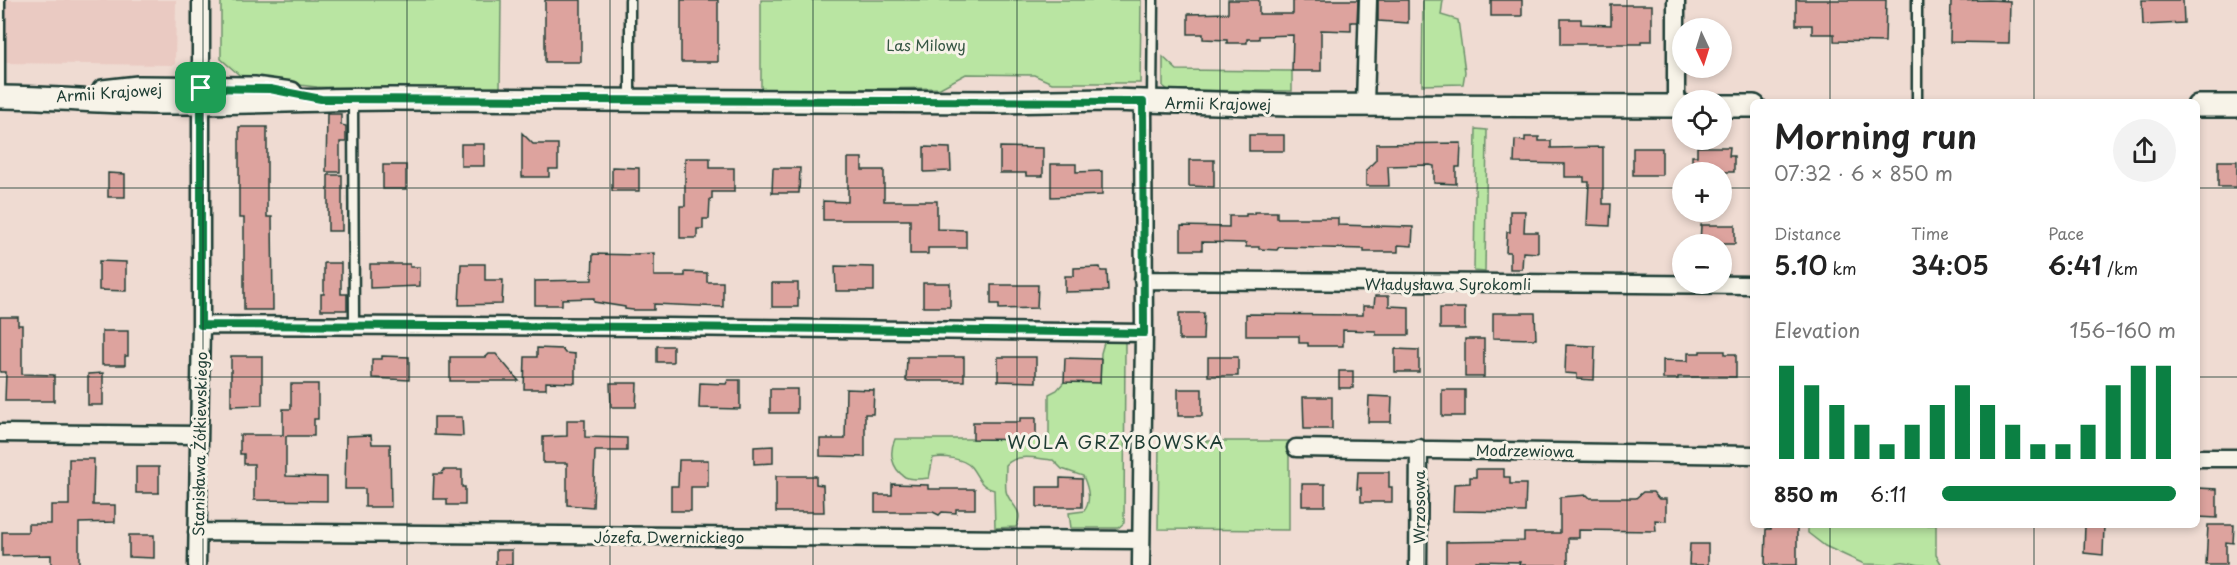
<!DOCTYPE html>
<html lang="en">
<head>
<meta charset="utf-8">
<style>
	:root { --surface:#fff; --page:#f2f2f2; --text:#222; --muted:#767676; --accent:#0b8043 }
	body { margin:0; font-family:"Playpen Sans",sans-serif; background:var(--page); color:var(--text); height:100vh; display:flex; flex-direction:column; font-size:22px; white-space:nowrap }
	* { box-sizing:border-box; margin:0 }
	p { font-size:20px; color:var(--muted) }
	.icon { flex:none; width:33px; height:33px; fill:none; stroke:currentColor; stroke-width:2; stroke-linecap:round; stroke-linejoin:round }
	.map { position:relative; flex:1; overflow:hidden }
	.panel { position:absolute; left:1750px; top:99px; width:450px; height:429px; display:flex; flex-direction:column; background:var(--surface); border-radius:9px; box-shadow:0 3px 9px #0003 }
	.panel>* { flex:none }
	.needle { width:39px; rotate:176deg }
	.fabs { position:absolute; left:1672px; top:18px; display:grid; gap:12px }
	.fabs a { display:grid; place-items:center; width:60px; height:60px; border-radius:50%; background:var(--surface); box-shadow:0 3px 9px #0003; font-size:30px }
	.pin { position:absolute; display:grid; place-items:center; width:51px; height:51px; color:#fff; margin:-26px; border-radius:12px; box-shadow:0 3px 9px #0006 }
	.round { display:grid; place-items:center; flex:none; width:63px; height:63px; border-radius:32px; background:var(--page) }
	.overview { display:flex; align-items:center; justify-content:space-between; height:102px; padding:0 24px }
	h1 { font-size:33px; font-weight:600; line-height:45px }
	.stats { display:grid; grid-template-columns:repeat(3,1fr); gap:9px; height:102px; padding:6px 24px }
	.stats div { display:grid; align-content:center }
	.stats b { font-size:26px; font-weight:600 }
	.stats small { font-size:16px; font-weight:400 }
	.stats p { font-size:16px }
	.chart { height:168px; padding:12px 24px }
	.chart p { display:flex; justify-content:space-between }
	.chart svg { width:100%; height:108px; margin-top:6px; stroke:var(--accent); stroke-width:6 }
	ul { padding:0 24px; list-style:none; font-size:20px }
	li { display:grid; grid-template-columns:96px 72px 1fr; align-items:center; height:45px }
	li i { height:15px; border-radius:8px; background:var(--accent) }
	.map>svg:first-child { display:block }
	.built { fill:#eacac2 }
	.green { fill:#b9e5a2; stroke:#6c916b; stroke-width:1.5 }
	.building { fill:#dda39e; stroke:#1f3d34; stroke-width:1.5 }
	.lines { fill:none; stroke-linecap:round; stroke-linejoin:round }
	.service-casing { stroke:#1f3d34; stroke-width:13 }
	.minor-casing { stroke:#1f3d34; stroke-width:21 }
	.tertiary-casing { stroke:#1f3d34; stroke-width:26 }
	.service { stroke:#f7f3e8; stroke-width:8 }
	.minor { stroke:#f7f3e8; stroke-width:16 }
	.tertiary { stroke:#f7f3e8; stroke-width:21 }
	.route-casing { stroke:#fff; stroke-width:12 }
	.route { stroke:#0b8043; stroke-width:8 }
	.grid { fill:none; stroke:#1f3d34; stroke-width:1.5; stroke-opacity:0.55 }
	.labels { text-anchor:middle; dominant-baseline:central; stroke-width:6; stroke-linejoin:round; paint-order:stroke }
	.park-label { font-size:15px; fill:#365644; stroke:#f7f3e8 }
	.street-label { font-size:15px; fill:#1f3d34; stroke:#f7f3e8 }
	.quarter-label { font-size:18px; letter-spacing:1.5px; fill:#1f3d34; stroke:#f7f3e8 }
</style>
</head>
<body>
<div class="map">
<svg width="2237" height="565" viewBox="0 0 2237 565">
	<rect width="100%" height="100%" fill="#efdbd2"/>
	<filter id="ink" filterUnits="userSpaceOnUse"><feTurbulence type="fractalNoise" baseFrequency=".0167" numOctaves="2"/><feDisplacementMap in="SourceGraphic" scale="12" xChannelSelector="R" yChannelSelector="G"/><feConvolveMatrix kernelMatrix="1 2 1 2 8 2 1 2 1" color-interpolation-filters="sRGB"/></filter>
	<g filter="url(#ink)">
		<path class="built" d="M0,0H176L175,65L0,63Z"/>
		<path class="green" d="M221,0H501L500,89L317,87L244,79L221,59Z
			M761,0H1141L1140,83H1052L1034,75L966,74L940,88L761,90Z
			M1423,0H1443L1441,15L1458,20L1465,72L1463,84L1422,85Z
			M1163,57L1177,70L1292,71V91L1168,90L1163,86Z
			M1476,129L1487,130L1485,272L1474,271Z
			M1105,339H1125L1124,523L1118,528H1071L1069,513L1084,511C1092,501 1088,487 1083,476L1062,469L1053,460C1037,459 1018,452 1006,465C1006,473 1005,483 1006,491C1009,505 1026,510 1016,527L995,528L994,490C979,486 979,477 971,467C963,458 943,456 933,458L929,478C921,479 911,480 905,477C891,468 889,452 895,439H1049V394L1057,390L1064,382H1100L1101,353Z
			M1159,441H1289V530L1158,529Z
			M1808,525H1936V555L1942,565C1935,565 1928,565 1921,565C1910,564 1903,558 1892,565L1864,564L1825,546L1808,533Z"/>
		<path class="building" d="M545,0H581V62H545Z
			M681,0H718V62H681Z
			M1228,0H1259V14H1293V1L1296,0H1358L1357,22H1351V31L1321,30V71H1292L1293,35L1259,36V39H1247V43H1227V40L1203,39V34H1188V14L1228,13Z
			M1378,0H1408V23L1378,21Z
			M1491,0H1522V16H1491Z
			M1796,0H1886L1885,42L1834,41V34H1812V25H1796Z
			M1989,0L2010,1L2009,43L1950,42L1951,1Z
			M2142,0H2183L2184,23L2143,25Z
			M1611,5H1652V41H1641V44H1561V19H1581V24L1611,25Z
			M327,114H341V125L346,126V142H340V172H326Z
			M239,127H267V217H272L273,310H244V218H239Z
			M522,133L533,144H558V169H549V177H522Z
			M1249,135H1284V151H1249Z
			M1525,137H1539V141H1551V148L1603,147V204H1611L1610,226L1587,225L1589,182H1584V177H1565V164L1514,163L1515,140L1525,141Z
			M1461,143L1460,167H1456V184L1434,183V166L1430,165L1388,166L1389,186H1366V170L1376,160V144Z
			M461,144H484V166H461Z
			M924,147L950,148L951,171L924,172Z
			M1000,147L1043,148V176H1026V173H1000Z
			M1697,147H1730L1729,156H1734V172H1692V156H1697Z
			M1633,148H1662V175H1633Z
			M685,158H710V168H734V192H712V199H710L709,219H703V229H697V238H680V206H685Z
			M848,158H862V170H884V201H937V229L966,230V248H928V254H910V220H823V201L848,202Z
			M1189,160H1214V187L1189,186Z
			M2218,161H2237V187H2218Z
			M1051,164H1076V172L1102,171V195L1051,197Z
			M383,165H406V189H383Z
			M612,167L639,168V191H612Z
			M773,168H800L799,193H772Z
			M108,173L125,174V197H108Z
			M328,175H342V231H328Z
			M1510,211H1525L1524,232H1538V253L1523,252L1522,269H1510V252H1506L1507,232H1510Z
			M1254,212H1277V218H1338V225L1413,227L1412,246L1398,245V252H1364V249L1325,248L1279,247L1277,250L1259,249V247H1246V243L1202,242V250H1181V226L1229,227V216H1246V214H1254Z
			M1701,225H1735V244H1700Z
			M654,253V276H685V272L707,273V282H723V307L654,304V310H633L625,309V307L594,302V298L562,299V305H535V281L592,280L593,254L638,255V254Z
			M99,261L126,262V291L99,290Z
			M324,263H341V294H347V310H321V294H324Z
			M370,264H410V267H420V286L370,288Z
			M461,264H485V280H503L502,304L459,305Z
			M835,266L874,267V291H836Z
			M1100,267L1101,271H1107L1108,291L1065,292V276H1074V268Z
			M772,283H798V307H772Z
			M923,283H950V307H923Z
			M991,285H1038L1037,308L999,309V304H991Z
			M1375,296H1389V306L1409,307V335H1376V331L1343,330V346H1308V343H1299V336H1246V314L1363,315V306H1374Z
			M1440,308H1465V329H1440Z
			M1179,313H1204L1203,340H1179Z
			M1493,313H1535L1536,339L1493,338Z
			M0,317H18V325H22V374L54,375V401H5L6,372H0Z
			M102,331H128V356H125V365H102Z
			M1465,339H1484V377H1465Z
			M1566,345L1595,346L1594,380L1577,379V374L1565,373Z
			M657,346H673V362H657Z
			M537,348L562,349L565,353L575,354V383L546,382V389H524L525,357H537Z
			M1395,349L1419,350V372H1395Z
			M1700,351H1725V354H1736V377H1678V379H1663V360L1688,361V353H1700Z
			M489,354H496L519,381H450V357H486Z
			M231,356H262V405L231,406Z
			M382,356L409,357V380L372,378V359H382Z
			M907,357H964V381H906Z
			M998,357H1036V382L998,381Z
			M1208,357H1238V376H1208Z
			M1065,358L1101,359L1100,383L1064,382Z
			M1339,371H1353V388H1339Z
			M103,373V405H88V374Z
			M728,380H740V409L699,408L700,383L726,384Z
			M610,383H637L636,407H611Z
			M291,384H318V419H314V436H286V476L327,477V501L254,500V464H244V454H240V435H283V409H291Z
			M770,389H797V413H770Z
			M846,389L874,390L873,414H865V457L820,456V439H845Z
			M1178,389H1202V416H1178Z
			M1442,390H1465V416H1442Z
			M1369,396L1392,397L1391,422H1368Z
			M1303,397H1332V429H1304Z
			M434,417H462L463,436L434,435Z
			M1020,418H1036V440L973,439V422H1020Z
			M567,420H585V437L627,438V451H595L593,507L567,505V463H543V437L567,436Z
			M371,435L372,444H390L391,507H365V489H345L346,436Z
			M773,446V463L754,464V447Z
			M69,459H94L93,505H115V522L79,523V565H51V555L2,556V532H28V524H51V505H69Z
			M679,460H708V487H691V511H671V486H678Z
			M136,467H159V493H136Z
			M1476,469H1504V477H1510V484H1526L1525,512L1453,511L1454,484L1470,483V477H1476Z
			M443,470H462V487H465V505H447V499H433L434,474H442Z
			M1358,472H1389V487H1392V502H1361V488L1357,489Z
			M776,476H816V484L823,485L824,512H776Z
			M1060,478L1082,479V507H1037V487H1060Z
			M892,484L928,485V489H975V509H956V513L942,512L939,515L933,512H875V495H892Z
			M1302,484H1325V506H1302Z
			M2198,488L2217,489V518L2198,517Z
			M1643,492H1653L1659,499H1666V521L1655,520L1656,531L1579,530V538H1568V565H1519L1520,562L1476,561V565H1446V542L1524,541V533H1560V497L1587,495L1590,498H1636Z
			M1771,525H1797V565H1765L1766,529H1771Z
			M2085,525H2104L2103,555L2084,553Z
			M2208,525H2234L2233,543L2226,542V565H2206Z
			M129,535H154V558L129,557Z
			M1690,544H1708V565H1689Z
			M496,550H512V565H496Z"/>
		<g class="lines">
			<defs>
				<path id="service" d="M0,96V0
					M630,99V0
					M353,101L354,325
					M1152,102L1153,0
					M1917,102V0"/>
				<path id="minor" d="M1365,105L1368,0
					M1676,106V0
					M1143,280L1754,285
					M201,325L666,327L1144,333
					M0,433L198,435
					M1296,448L1754,455
					M2198,458H2237
					M197,532L1141,540
					M197,565L201,325V0
					M1141,565L1144,333L1143,102
					M1418,565L1419,448"/>
				<path id="tertiary" d="M103,91L138,87L254,88L291,93
					M0,97C53,97 106,103 159,103C237,104 314,99 392,99L996,102L1108,100L1287,105L1683,106
					M1722,106H1754
					M2198,106H2237"/>
			</defs>
			<use href="#service" class="service-casing"/>
			<use href="#minor" class="minor-casing"/>
			<use href="#tertiary" class="tertiary-casing"/>
			<use href="#service" class="service"/>
			<use href="#minor" class="minor"/>
			<use href="#tertiary" class="tertiary"/>
		</g>
	</g>
	<g class="lines" filter="url(#ink)">
		<defs>
			<path id="route" d="M201,88L270,89L321,99L1143,102L1144,333L666,327L201,325Z"/>
		</defs>
		<use href="#route" class="route-casing"/>
		<use href="#route" class="route"/>
	</g>
	<path class="grid" d="M203,0V565M407,0V565M610,0V565M813,0V565M1017,0V565M1220,0V565M1424,0V565M1627,0V565M1830,0V102M2034,0V102M0,188H1683M1722,188H1754M2198,188H2237M0,377H1754M2198,377H2237M1830,525V565M2034,525V565"/>
	<g class="labels">
		<g class="park-label">
			<text x="926" y="44">Las Milowy</text>
		</g>
		<g class="street-label">
			<text transform="translate(109 92) rotate(-4)">Armii Krajowej</text>
			<text transform="translate(1218 103) rotate(1)">Armii Krajowej</text>
			<text x="1448" y="283">Władysława Syrokomli</text>
			<text transform="translate(199 444) rotate(-89)">Stanisława Żółkiewskiego</text>
			<text transform="translate(1525 450) rotate(1)">Modrzewiowa</text>
			<text transform="translate(1418 507) rotate(-90)">Wrzosowa</text>
			<text x="669" y="536">Józefa Dwernickiego</text>
		</g>
		<g class="quarter-label">
			<text x="1116" y="441">WOLA GRZYBOWSKA</text>
		</g>
	</g>
</svg>
<div class="fabs">
<a><svg class="needle" viewBox="-14 -14 28 28"><path d="M0-13l5 13h-10z" fill="#e53935"/><path d="M0 13l5-13h-10z" fill="#767676"/></svg></a>
<a><svg class="icon" aria-label="locate" viewBox="0 0 24 24"><circle cx="12" cy="12" r="6"/><path d="M12 2v4M12 18v4M2 12h4M18 12h4"/></svg></a>
<a>+</a>
<a>−</a>
</div>
<div class="pin" style="left:201px;top:88px;background:#1e9e55"><svg class="icon" aria-label="arrive" viewBox="0 0 24 24"><path d="M6 21V4h12l-3 4 3 4H6"/></svg></div>
<section class="panel">
<div class="overview"><div><h1>Morning run</h1><p>07:32 · 6 × 850 m</p></div><a class="round"><svg class="icon" aria-label="share" viewBox="0 0 24 24"><path d="M12 15V3M7 8l5-5 5 5M5 13v7h14v-7"/></svg></a></div>
<div class="stats">
<div><p>Distance</p><b>5.10<small> km</small></b></div>
<div><p>Time</p><b>34:05</b></div>
<div><p>Pace</p><b>6:41<small> /km</small></b></div>
</div>
<div class="chart"><p><span>Elevation</span>156–160 m</p>
<svg viewBox="0 0 160 44" preserveAspectRatio="none"><path d="M5 44V6M15 44V14M25 44V22M35 44V30M45 44V38M55 44V30M65 44V22M75 44V14M85 44V22M95 44V30M105 44V38M115 44V38M125 44V30M135 44V14M145 44V6M155 44V6"/></svg>
</div>
<ul>
<li><b>850 m</b>6:11<i style="width:100%"></i></li>
</ul>
</section>
</div>
</body>
</html>
